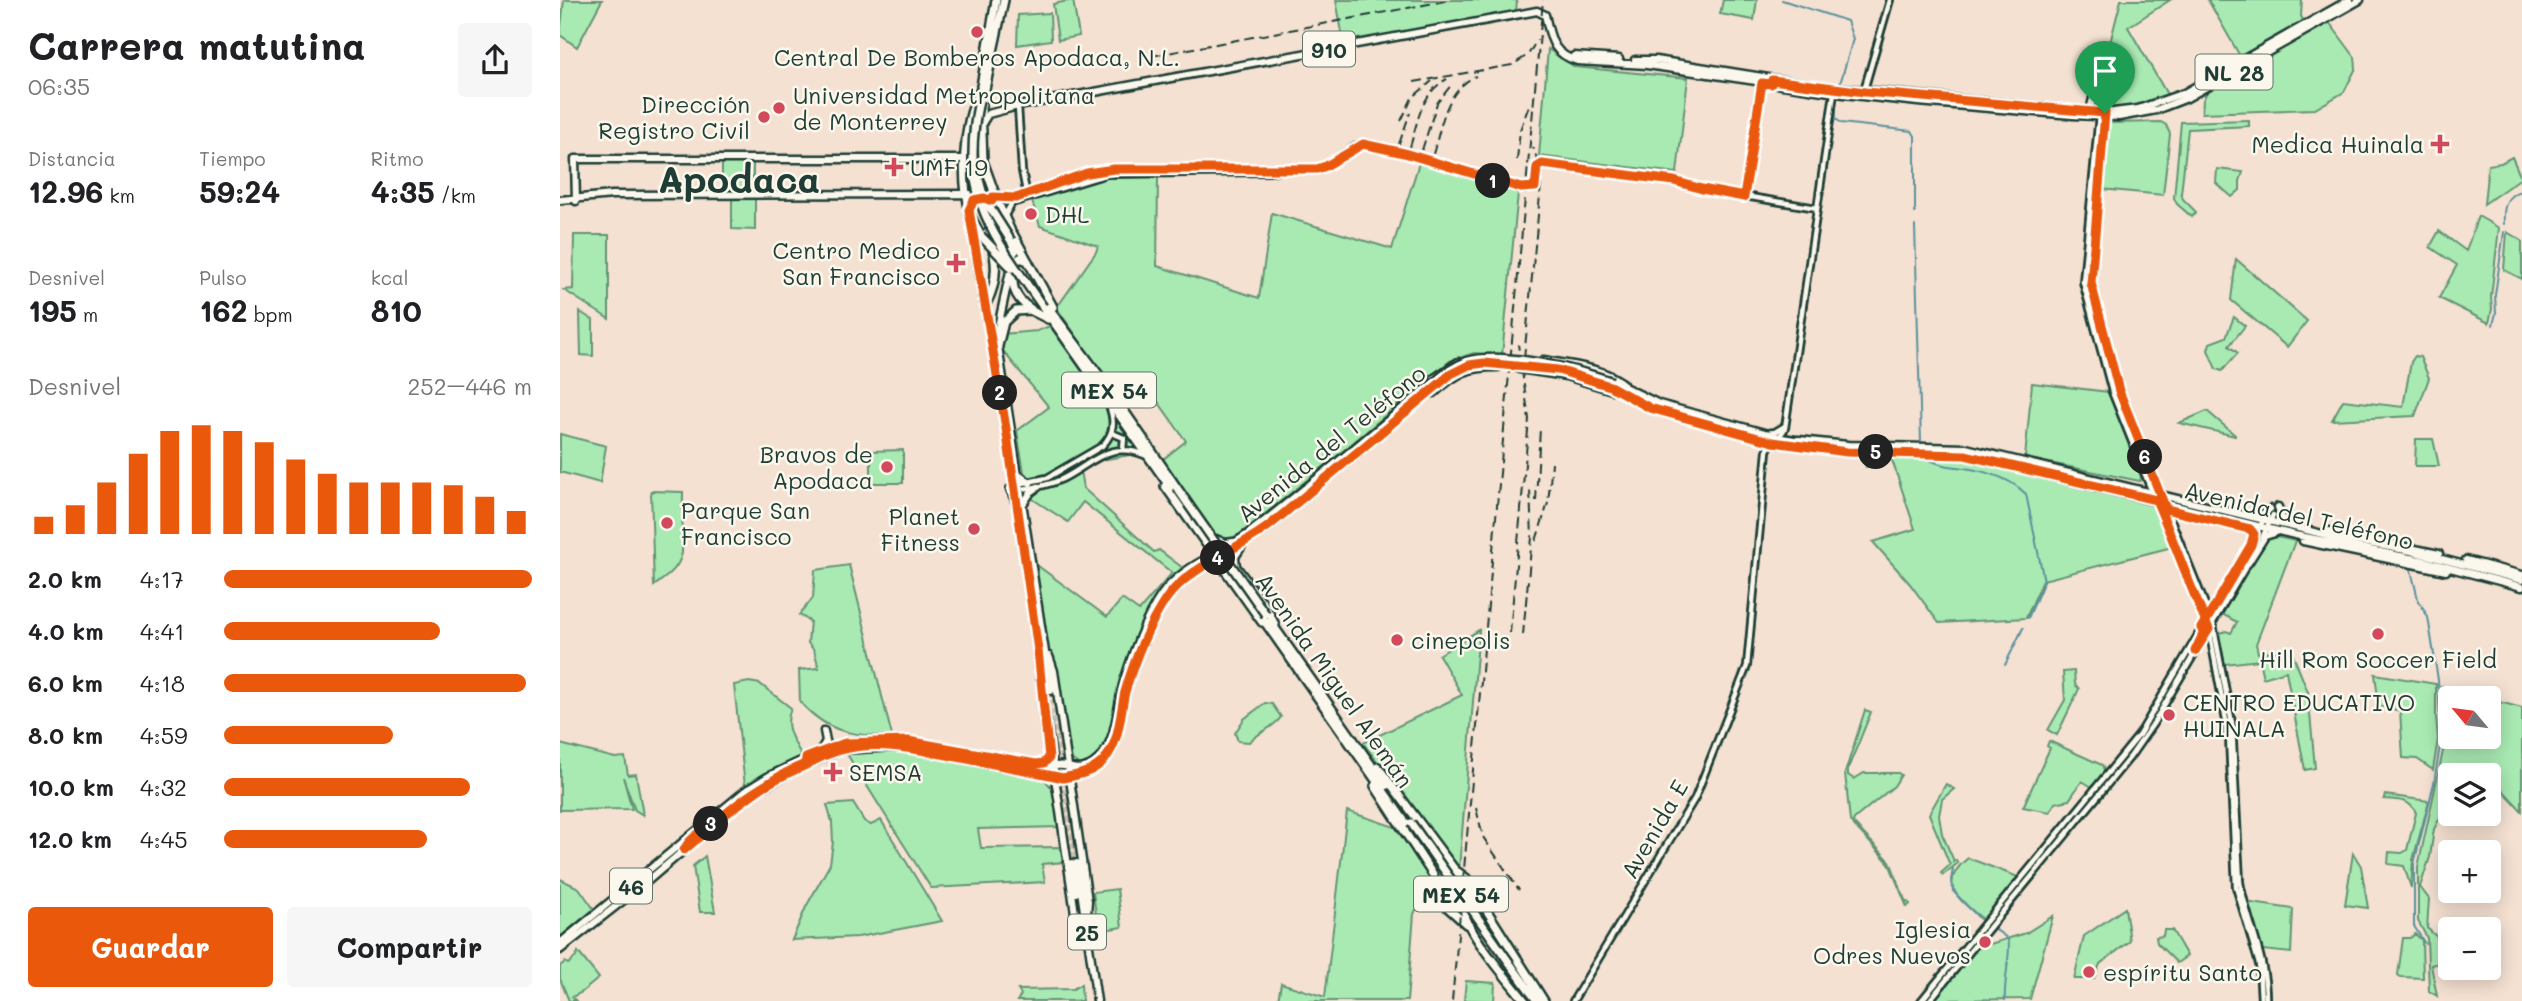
<!DOCTYPE html>
<html lang="es">
<head>
<meta charset="utf-8">
<style>
	:root { --surface:#fff; --page:#f6f6f6; --text:#202124; --muted:#757577; --accent:#ea580c }
	body { margin:0; font-family:Mali,sans-serif; background:var(--page); color:var(--text); height:100vh; display:flex; flex-direction:column; font-size:26px; white-space:nowrap }
	* { box-sizing:border-box; margin:0 }
	p { font-size:23px; color:var(--muted) }
	.icon { flex:none; width:38px; height:38px; fill:none; stroke:currentColor; stroke-width:2; stroke-linecap:round; stroke-linejoin:round }
	.map { position:relative; flex:1; overflow:hidden }
	.panel { display:flex; flex-direction:column; background:var(--surface); width:560px }
	.panel>* { flex:none }
	.needle { width:46px; rotate:299deg }
	.buttons { position:absolute; left:1878px; top:686px; display:grid; gap:14px }
	.buttons a { display:grid; place-items:center; width:63px; height:63px; border-radius:7px; background:var(--surface); box-shadow:0 4px 18px #0003; font-size:35px }
	.pin { position:absolute; display:grid; place-items:center; width:60px; height:60px; color:#fff; margin:-72px -30px; border-radius:50% 50% 50% 0; rotate:-45deg; box-shadow:0 0 7px #0007 }
	.pin .icon { rotate:45deg }
	.km { position:absolute; width:35px; height:35px; margin:-18px; border-radius:50%; background:#222; color:#fff; font-size:19px; line-height:35px; text-align:center }
	.round { display:grid; place-items:center; flex:none; width:74px; height:74px; border-radius:7px; background:var(--page) }
	.headline { display:flex; align-items:center; justify-content:space-between; height:119px; padding:0 28px }
	h1 { font-size:38px; font-weight:700; line-height:52px }
	.stats { display:grid; grid-template-columns:repeat(3,1fr); gap:10px; height:119px; padding:7px 28px }
	.stats div { display:grid; align-content:center }
	.stats b { font-size:30px; font-weight:700 }
	.stats small { font-size:19px; font-weight:400 }
	.stats p { font-size:19px }
	.chart { height:196px; padding:14px 28px }
	.chart p { display:flex; justify-content:space-between }
	.chart svg { width:100%; height:126px; margin-top:7px; stroke:var(--accent); stroke-width:6 }
	.cta { display:flex; gap:14px; margin-top:auto; padding:14px 28px }
	.cta a { flex:1; height:80px; border-radius:7px; background:var(--accent); color:#fff; font-size:28px; font-weight:700; line-height:80px; text-align:center }
	.cta a+a { background:var(--page); color:var(--text) }
	ul { padding:0 28px; list-style:none; font-size:23px }
	li { display:grid; grid-template-columns:112px 84px 1fr; align-items:center; height:52px }
	li i { height:18px; border-radius:9px; background:var(--accent) }
	main { display:flex; flex:1; min-height:0 }
	.map>svg:first-child { display:block }
	.green { fill:#a9eab3; stroke:#649474; stroke-width:2 }
	.lines { fill:none; stroke-linecap:round; stroke-linejoin:round }
	.stream { stroke:#5b919e; stroke-width:2 }
	.primary-tunnel { stroke:#c9c0b2; stroke-width:6; stroke-dasharray:6 3; stroke-linecap:butt }
	.secondary-casing { stroke:#1f3d34; stroke-width:10 }
	.primary-casing { stroke:#1f3d34; stroke-width:11 }
	.highway-casing { stroke:#1f3d34; stroke-width:12 }
	.secondary { stroke:#fbf7ec; stroke-width:4.5 }
	.primary { stroke:#fbf7ec; stroke-width:6 }
	.highway { stroke:#fbf7ec; stroke-width:7 }
	.rail { stroke:#1f3d34; stroke-width:2; stroke-dasharray:10 5; stroke-linecap:butt }
	.primary-bridge-casing { stroke:#1f3d34; stroke-width:11; stroke-linecap:butt }
	.highway-bridge-casing { stroke:#1f3d34; stroke-width:12; stroke-linecap:butt }
	.primary-bridge { stroke:#fbf7ec; stroke-width:6 }
	.highway-bridge { stroke:#fbf7ec; stroke-width:7 }
	.route-casing { stroke:#fff; stroke-width:14 }
	.route { stroke:#ea580c; stroke-width:9 }
	.poi-dot { fill:#d1495b; stroke:#fbf7ec; stroke-width:2.5 }
	.labels { text-anchor:middle; dominant-baseline:central; stroke-width:5; stroke-linejoin:round; paint-order:stroke }
	.shield { fill:#fbf7ec; stroke:#61756b; stroke-width:2 }
	.shield-label { font-size:21px; font-weight:bold; fill:#1f3d34 }
	.poi-label { font-size:23px; fill:#1f3d34; stroke:#fbf7ec; text-anchor:start }
	.street-label { font-size:23px; fill:#1f3d34; stroke:#fbf7ec }
	.town-label { font-size:37px; font-weight:bold; fill:#1f3d34; stroke:#fbf7ec }
</style>
</head>
<body>
<main>
<section class="panel">
<div class="headline"><div><h1>Carrera matutina</h1><p>06:35</p></div><a class="round"><svg class="icon" aria-label="share" viewBox="0 0 24 24"><path d="M12 15V3M7 8l5-5 5 5M5 13v7h14v-7"/></svg></a></div>
<div class="stats">
<div><p>Distancia</p><b>12.96<small> km</small></b></div>
<div><p>Tiempo</p><b>59:24</b></div>
<div><p>Ritmo</p><b>4:35<small> /km</small></b></div>
</div>
<div class="stats">
<div><p>Desnivel</p><b>195<small> m</small></b></div>
<div><p>Pulso</p><b>162<small> bpm</small></b></div>
<div><p>kcal</p><b>810</b></div>
</div>
<div class="chart"><p><span>Desnivel</span>252–446 m</p>
<svg viewBox="0 0 160 44" preserveAspectRatio="none"><path d="M5 44V38M15 44V34M25 44V26M35 44V16M45 44V8M55 44V6M65 44V8M75 44V12M85 44V18M95 44V23M105 44V26M115 44V26M125 44V26M135 44V27M145 44V31M155 44V36"/></svg>
</div>
<ul>
<li><b>2.0 km</b>4:17<i style="width:100%"></i></li>
<li><b>4.0 km</b>4:41<i style="width:70%"></i></li>
<li><b>6.0 km</b>4:18<i style="width:98%"></i></li>
<li><b>8.0 km</b>4:59<i style="width:55%"></i></li>
<li><b>10.0 km</b>4:32<i style="width:80%"></i></li>
<li><b>12.0 km</b>4:45<i style="width:66%"></i></li>
</ul>
<div class="cta"><a>Guardar</a><a>Compartir</a></div>
</section>
<div class="map">
<svg width="1962" height="1001" viewBox="0 0 1962 1001">
	<rect width="100%" height="100%" fill="#f4e1d2"/>
	<filter id="ink" filterUnits="userSpaceOnUse"><feTurbulence type="fractalNoise" baseFrequency=".0143" numOctaves="2"/><feDisplacementMap in="SourceGraphic" scale="14" xChannelSelector="R" yChannelSelector="G"/><feConvolveMatrix kernelMatrix="1 2 1 2 8 2 1 2 1" color-interpolation-filters="sRGB"/></filter>
	<g filter="url(#ink)">
		<path class="green" d="M4,0H42L17,47L0,35Z
			M513,0L519,36L498,40L493,4Z
			M776,0H957L956,12L784,43Z
			M1163,0H1197L1194,20L1160,14Z
			M1561,0H1610L1568,27L1608,96L1580,105L1545,109L1542,74Z
			M1648,0H1742L1741,16L1744,22L1681,58Z
			M490,13L491,40L457,45L458,15Z
			M1769,22L1795,57L1796,68L1784,92L1755,109L1642,113L1643,100L1648,90Z
			M988,49L1015,67L1128,78L1117,173L979,156Z
			M1689,120V126L1628,129L1621,194L1623,199L1636,212L1632,217L1617,204L1614,198L1621,122Z
			M1601,122L1606,125L1610,134L1603,195L1541,189L1547,123Z
			M1952,157L1961,178L1924,204L1928,165L1941,163Z
			M162,161H193V193H162Z
			M859,163L958,193L942,355L914,353L890,361L776,457L680,534L668,540L654,534L602,460L626,441L589,389L565,406L494,304L500,303L536,252L538,246L480,226L471,198L537,178L554,176L598,177L597,266L699,298L712,213L832,249Z
			M1657,169L1683,172L1680,181V190L1672,197L1656,183Z
			M172,197L195,198V230L172,229Z
			M1918,216L1939,228L1931,297L1932,309L1929,323L1879,298L1897,265L1870,247L1879,231L1906,251Z
			M1947,232L1962,241V279L1944,270Z
			M14,235H49V319L4,290L13,289Z
			M1676,259L1747,321L1727,347L1671,300Z
			M20,312L33,320V356L21,355Z
			M1674,317L1685,326L1669,346L1678,353L1662,371L1656,369L1648,350L1650,343L1666,337Z
			M490,326L576,448V454L519,464L523,488L594,552L599,550L623,568C597,595 568,654 558,690C553,710 555,736 542,752C537,760 528,764 520,765L511,759L508,754L495,666L486,644L474,563L547,617L562,599L579,611L612,573L523,502L508,522L468,496L457,431L489,407L443,351L442,334L477,331Z
			M1855,356L1860,357L1869,378L1855,416L1772,420L1783,400L1843,407L1851,362Z
			M1472,383L1549,392L1581,477L1580,481L1465,458Z
			M1647,411L1675,435V436L1619,423Z
			M0,434L46,446L40,483L0,472Z
			M1856,439H1873L1879,466H1855Z
			M343,450V483H311V451Z
			M1301,454L1407,458L1584,500L1596,505L1612,547L1483,580L1466,618L1379,623L1350,584L1313,542L1355,529L1332,460L1306,467Z
			M91,491L123,492L122,553C118,570 107,576 94,586Z
			M1712,536L1735,541L1696,644L1698,653L1731,650L1748,692L1755,768L1745,770L1726,671L1703,678L1699,660L1665,664L1658,634L1666,631L1671,633L1677,622L1662,614L1706,537Z
			M289,565L332,736C292,736 268,733 240,702L239,670L259,668L254,650L248,643L250,621L239,615L253,598L255,570Z
			M919,630L899,869L803,743L902,695L879,655Z
			M1514,671L1515,684L1519,689L1497,735L1488,730L1505,700L1503,672Z
			M1815,674L1876,684V717L1878,739L1873,770L1857,759L1843,758L1840,711L1819,706Z
			M189,682L200,684L231,708C223,727 233,740 242,756L203,775L185,786L174,685Z
			M1881,686L1927,698H1890V737H1928L1929,699L1962,708V811L1938,785L1929,783L1928,775H1887L1888,803L1874,829L1870,857L1860,887L1869,899L1867,928L1878,938L1890,943V960L1871,965L1877,996L1869,991L1867,938L1858,921V867L1885,742Z
			M705,703L712,704L721,717C715,727 698,733 689,742L678,741L675,733L684,719Z
			M1305,710L1311,712L1288,769V775L1294,779L1304,773H1338L1341,775L1334,786L1294,819L1293,823L1330,861L1345,900L1350,904L1347,907L1329,863L1290,821L1285,773Z
			M1489,741L1542,765L1545,772L1532,787L1522,781L1509,800L1495,803L1490,812L1463,807L1490,748L1487,746Z
			M0,744L55,758L65,757L68,775L76,774L83,815L75,810L63,777L72,809L0,810Z
			M340,751L484,779L492,788L500,827L418,829L421,848L502,847L504,862L482,864L485,882L371,888L287,754Z
			M1386,784L1394,789L1382,799L1379,816L1382,834L1394,861L1392,863L1396,860L1398,863L1383,875L1381,873L1390,865L1369,814Z
			M1825,795L1869,801L1853,860L1851,888L1844,866L1828,864L1829,852L1842,853L1847,850L1856,813C1850,799 1838,800 1824,799Z
			M293,803L304,821L311,825L321,820L382,921L298,937L232,940L246,907L270,864L273,842L272,822L267,805Z
			M787,811L835,827L871,880L854,914L847,1001H718L721,983L765,997Z
			M1793,853L1801,866L1808,908L1785,905Z
			M145,856L155,912H140L133,866Z
			M1408,858L1458,877L1424,920C1399,900 1376,884 1408,858Z
			M0,879L19,888L34,909L0,937Z
			M557,889L562,927L538,931L533,892Z
			M1685,902L1733,909L1731,953L1703,950Z
			M1565,908L1570,941L1540,964L1534,979H1514L1524,936Z
			M1493,916L1470,999L1374,1000L1417,948L1466,933Z
			M1604,930H1612L1627,956L1617,963L1597,943L1596,937L1603,936Z
			M1855,934L1862,940L1863,978L1841,977L1838,975L1843,938H1850Z
			M18,952L39,978L22,992L12,997L16,1001H9L0,979V966L5,962L8,964L16,957Z
			M906,981L935,983L934,1001L904,1000Z
			M521,984L522,1001H457L461,995L458,990L513,989Z"/>
		<g class="lines">
			<path class="stream" d="M1222,0L1287,21L1293,39L1280,84
				M1276,106V119L1281,123L1352,131L1355,136V213
				M1944,224C1943,209 1945,194 1962,191
				M1355,226L1361,443
				M1933,325L1936,313L1935,295L1944,232
				M1362,457C1370,460 1380,465 1389,466C1416,469 1446,474 1466,494L1484,581L1468,618
				M1851,570L1858,599L1868,617L1878,680L1881,739L1874,783L1854,864V926L1865,944
				M1445,665L1463,628
				M1393,869L1391,880L1393,891L1421,920
				M1434,929C1438,932 1445,935 1448,940C1452,947 1443,986 1445,1000"/>
			<path class="primary-tunnel" d="M491,691L517,863
				M487,692L512,863"/>
			<defs>
				<path id="secondary" d="M1304,90L1330,0
					M458,106L462,171L467,196
					M1539,115L1523,282L1552,392L1592,492
					M1545,117L1531,283L1559,391L1653,624L1672,723L1680,882C1687,922 1707,959 1706,1001
					M436,197L458,198L527,173L554,169H757L766,166L796,146L805,144L844,153L961,188L975,187L977,167L982,164L1114,181L1142,189L1257,208
					M1184,197L1202,80
					M445,215L452,203L547,174L710,172L720,170
					M552,433L564,438L563,449
					M1207,433L1215,432L1225,426
					M1220,437L1239,440
					M458,484L487,478L542,446C555,433 555,420 548,403
					M459,489C474,488 489,485 502,479C534,463 549,439 587,456
					M1596,500L1649,629L1669,737L1676,887L1699,964L1701,1001
					M1702,538L1713,515
					M1013,1001L1135,798L1187,666L1207,451C1210,441 1221,438 1225,428L1274,93
					M1361,1001L1579,735L1685,555L1707,513
					M1369,1001L1570,757L1593,724L1689,561"/>
				<path id="primary" d="M1014,56L1059,59
					M1075,60H1096L1253,85
					M1250,85L1545,113L1578,109L1624,93L1789,0
					M1529,114L1539,75
					M423,122L428,114L458,106L977,11L985,15C991,38 991,53 1017,61L1087,65L1284,94L1358,102L1513,115L1559,117L1596,110L1627,98L1800,0
					M406,194L440,392
					M0,200L52,195L411,194L436,197L454,237
					M16,201L15,159H405
					M455,248L438,327V346L491,691
					M983,360C1005,364 1047,368 1063,384
					M959,369L1006,376L1052,390
					M873,379L898,362
					M1052,381L1099,404L1219,437
					M1050,386L1090,408L1213,442L1287,452L1405,455L1735,535L1860,560L1962,587
					M874,393C897,373 907,367 938,367L940,360
					M1239,440L1288,445L1406,448L1775,537L1851,551L1962,580
					M456,473L470,483
					M450,489L457,505
					M461,507L471,492L478,487
					M1718,507L1722,519L1742,525
					M1606,509L1690,529L1694,532L1695,538
					M1693,517L1701,515L1710,509
					M1769,531L1879,554
					M462,538L487,692
					M656,539L665,543L673,542
					M1743,541L1886,571
					M1906,560L1962,575
					M1688,563L1705,536L1715,533
					M676,567L675,557L682,546
					M489,656L494,671L528,901L526,927
					M480,676L516,920L522,932
					M260,752L266,741L264,731
					M512,863L516,893
					M517,863L537,1001
					M0,943L185,791L209,776L271,747L293,742L348,741L493,767C507,761 514,776 533,764C558,747 556,707 564,681C573,652 587,612 606,589C629,562 662,554 689,533C751,485 811,434 871,385
					M0,950L83,885L186,797L235,770L281,750L334,747L359,749L503,778C524,775 541,768 552,749C559,732 560,714 564,697C573,662 594,606 621,582C646,560 679,547 707,528L873,389"/>
				<path id="highway" d="M421,86L436,0
					M421,106L423,161L436,197
					M421,108L444,0
					M406,194C402,165 405,117 420,91
					M409,213L421,236
					M453,234L493,307
					M451,241L455,251
					M468,261L460,258L455,263C450,283 453,298 471,309
					M426,304C439,280 438,257 427,233
					M486,304L545,383L628,504
					M483,307L610,487
					M438,346L444,322L456,311L470,310L488,319
					M605,486L702,622
					M673,563L706,607L715,625
					M702,618L848,826
					M710,621L826,786
					M818,767L895,870L900,882L898,899L893,904H885
					M815,786L873,875L886,906L906,924
					M898,872L906,878L915,892
					M951,965L977,1001
					M965,1001C951,983 908,934 905,914C904,907 906,899 909,893L915,892L984,1001"/>
			</defs>
			<use href="#secondary" class="secondary-casing"/>
			<use href="#primary" class="primary-casing"/>
			<use href="#highway" class="highway-casing"/>
			<use href="#secondary" class="secondary"/>
			<use href="#primary" class="primary"/>
			<use href="#highway" class="highway"/>
			<path class="rail" d="M581,58L890,0
				M854,82L952,65L968,55L977,40
				M841,121L852,98L872,81
				M839,144L850,113
				M850,147C858,121 861,93 887,79
				M862,150L877,103L892,84
				M873,154C882,125 885,90 916,76
				M957,160L960,130L970,103
				M964,358L981,185L979,165L973,147
				M976,501L980,428
				M976,541L988,503L992,463
				M950,633L969,419L958,344
				M963,635L972,537L970,490
				M916,808L923,837L959,890
				M892,1001L983,0"/>
			<defs>
				<path id="primary-bridge" d="M871,385C882,375 893,366 907,361C942,350 1017,369 1052,381
					M873,389C885,379 895,369 910,365C942,355 1018,373 1050,386"/>
				<path id="highway-bridge" d="M419,100C399,197 431,232 483,307
					M418,176L426,206
					M425,200L451,241
					M421,236L452,268
					M628,504L706,615
					M851,823L951,965"/>
			</defs>
			<use href="#primary-bridge" class="primary-bridge-casing"/>
			<use href="#highway-bridge" class="highway-bridge-casing"/>
			<use href="#primary-bridge" class="primary-bridge"/>
			<use href="#highway-bridge" class="highway-bridge"/>
		</g>
	</g>
	<g class="lines" filter="url(#ink)">
		<defs>
			<path id="route" d="M1545,113L1305,92L1212,80L1211,84L1202,83L1184,197L1142,189L1114,181L982,164L977,167L975,187L961,188L844,153L803,144L766,166L757,169H554L527,173L456,198L433,197L432,201L424,198L414,200L409,210L446,428L478,650L489,758L484,763L476,764L348,741L285,743L246,758L245,764C213,777 188,797 161,818C149,828 131,835 124,850C146,832 166,811 190,795C207,783 227,773 246,765C257,759 269,753 281,750C316,740 357,749 392,756C429,763 466,770 503,778C519,775 534,772 545,759C560,741 560,714 565,692C574,661 588,626 606,599C627,568 679,549 710,525L891,374L909,365L924,363L998,370L1050,386L1090,408L1213,442L1287,452L1405,455L1596,500C1615,543 1630,587 1649,629L1635,651L1645,630L1644,627L1641,628L1649,616L1691,545L1694,534L1690,529L1606,509L1559,391L1531,283L1545,113"/>
		</defs>
		<use href="#route" class="route-casing"/>
		<use href="#route" class="route"/>
	</g>
	<g class="poi-dot">
		<circle cx="417" cy="32" r="7"/>
		<circle cx="219" cy="108" r="7"/>
		<circle cx="204" cy="117" r="7"/>
		<path d="M1876.5 133.5h7v7h7v7h-7v7h-7v-7h-7v-7h7z"/>
		<path d="M330.5 156.5h7v7h7v7h-7v7h-7v-7h-7v-7h7z"/>
		<circle cx="471" cy="214" r="7"/>
		<path d="M392.5 252.5h7v7h7v7h-7v7h-7v-7h-7v-7h7z"/>
		<circle cx="327" cy="467" r="7"/>
		<circle cx="107" cy="523" r="7"/>
		<circle cx="414" cy="529" r="7"/>
		<circle cx="1818" cy="634" r="7"/>
		<circle cx="837" cy="640" r="7"/>
		<circle cx="1609" cy="715" r="7"/>
		<path d="M269.5 761.5h7v7h7v7h-7v7h-7v-7h-7v-7h7z"/>
		<circle cx="1425" cy="942" r="7"/>
		<circle cx="1529" cy="972" r="7"/>
	</g>
	<g class="labels">
		<g class="shield">
			<rect x="743" y="31.5" width="52" height="35" rx="5"/>
			<rect x="1635.5" y="54.5" width="77" height="35" rx="5"/>
			<rect x="502" y="372.5" width="94" height="35" rx="5"/>
			<rect x="50" y="868.5" width="42" height="35" rx="5"/>
			<rect x="854" y="876.5" width="94" height="35" rx="5"/>
			<rect x="508" y="914.5" width="38" height="35" rx="5"/>
		</g>
		<g class="shield-label">
			<text x="769" y="49">910</text>
			<text x="1674" y="72">NL 28</text>
			<text x="549" y="390">MEX 54</text>
			<text x="71" y="886">46</text>
			<text x="901" y="894">MEX 54</text>
			<text x="527" y="932">25</text>
		</g>
		<g class="poi-label">
			<text x="417" y="57" text-anchor="middle">Central De Bomberos Apodaca, N.L.</text>
			<text x="233" y="95">Universidad Metropolitana<tspan x="233" dy="26">de Monterrey</tspan></text>
			<text x="190" y="104" text-anchor="end">Dirección<tspan x="190" dy="26">Registro Civil</tspan></text>
			<text x="1864" y="144" text-anchor="end">Medica Huinala</text>
			<text x="350" y="167">UMF 19</text>
			<text x="485" y="214">DHL</text>
			<text x="380" y="250" text-anchor="end">Centro Medico<tspan x="380" dy="26">San Francisco</tspan></text>
			<text x="313" y="454" text-anchor="end">Bravos de<tspan x="313" dy="26">Apodaca</tspan></text>
			<text x="121" y="510">Parque San<tspan x="121" dy="26">Francisco</tspan></text>
			<text x="400" y="516" text-anchor="end">Planet<tspan x="400" dy="26">Fitness</tspan></text>
			<text x="851" y="640">cinepolis</text>
			<text x="1818" y="659" text-anchor="middle">Hill Rom Soccer Field</text>
			<text x="1623" y="702">CENTRO EDUCATIVO<tspan x="1623" dy="26">HUINALA</tspan></text>
			<text x="289" y="772">SEMSA</text>
			<text x="1411" y="929" text-anchor="end">Iglesia<tspan x="1411" dy="26">Odres Nuevos</tspan></text>
			<text x="1543" y="972">espíritu Santo</text>
		</g>
		<g class="street-label">
			<text transform="translate(771 443) rotate(-39)">Avenida del Teléfono</text>
			<text transform="translate(1739 515) rotate(13)">Avenida del Teléfono</text>
			<text transform="translate(775 680) rotate(55)">Avenida Miguel Alemán</text>
			<text transform="translate(1094 829) rotate(-60)">Avenida E</text>
		</g>
		<g class="town-label">
			<text x="179" y="178">Apodaca</text>
		</g>
	</g>
</svg>
<div class="buttons">
<a><svg class="needle" viewBox="-14 -14 28 28"><path d="M0-13l5 13h-10z" fill="#e53935"/><path d="M0 13l5-13h-10z" fill="#757577"/></svg></a>
<a><svg class="icon" aria-label="layers" viewBox="0 0 24 24"><path d="M12 4l9 5-9 5-9-5zM3 14l9 5 9-5"/></svg></a>
<a>+</a>
<a>−</a>
</div>
<div class="pin" style="left:1545px;top:113px;background:#1e9e55"><svg class="icon" aria-label="arrive" viewBox="0 0 24 24"><path d="M6 21V4h12l-3 4 3 4H6"/></svg></div>
<b class="km" style="left:933px;top:181px">1</b>
<b class="km" style="left:440px;top:393px">2</b>
<b class="km" style="left:151px;top:824px">3</b>
<b class="km" style="left:658px;top:558px">4</b>
<b class="km" style="left:1316px;top:452px">5</b>
<b class="km" style="left:1585px;top:457px">6</b>
</div>
</main>
</body>
</html>
